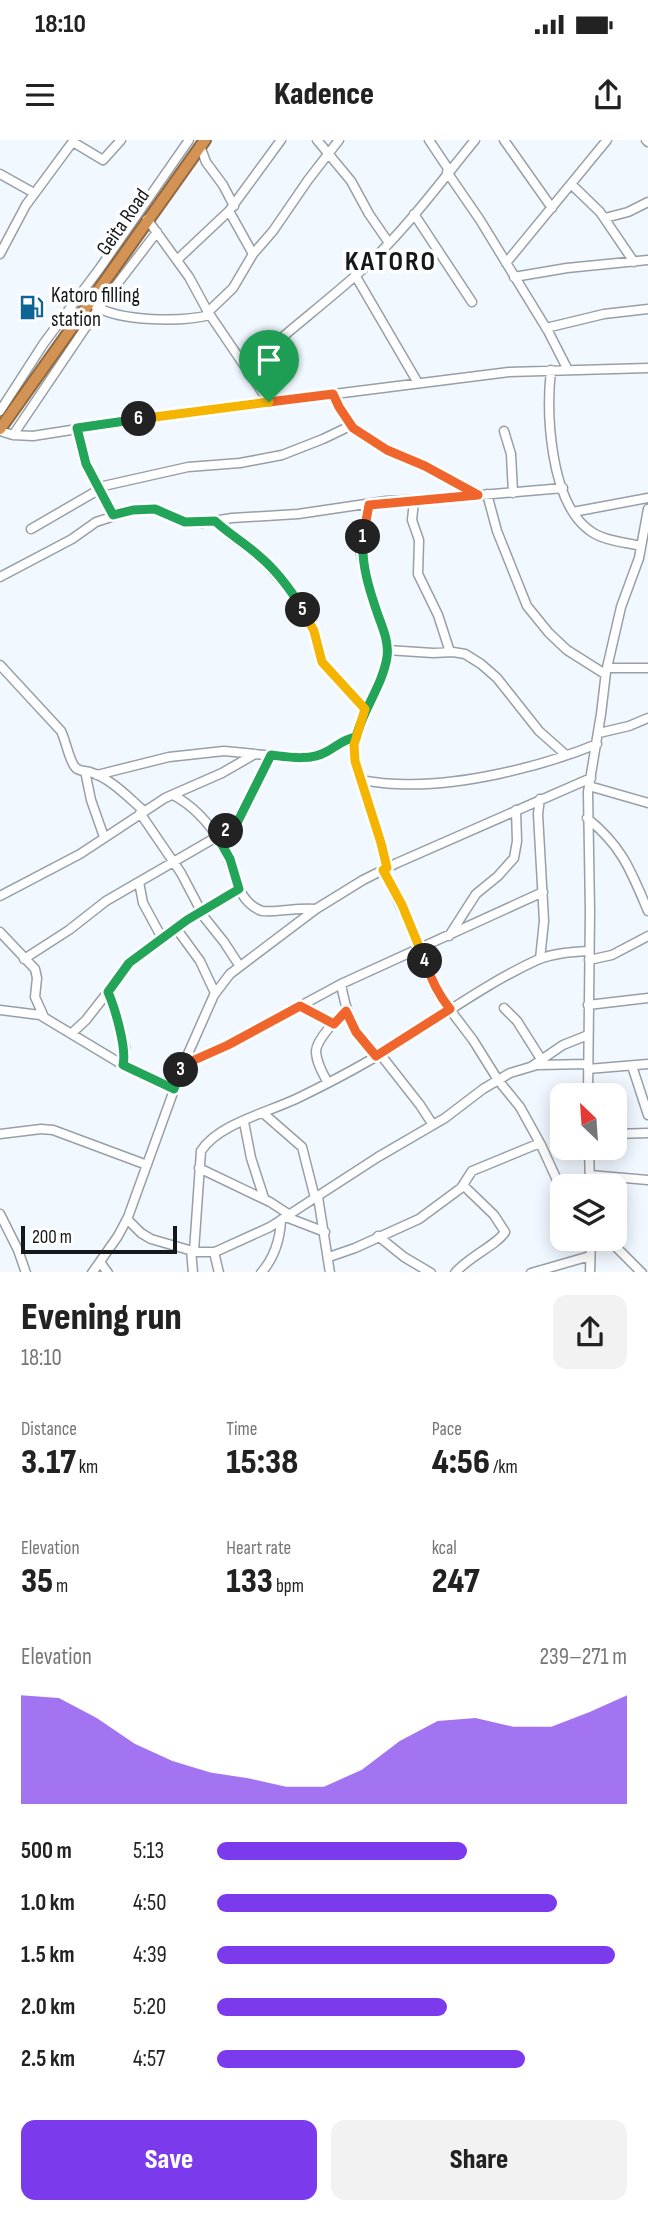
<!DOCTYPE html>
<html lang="en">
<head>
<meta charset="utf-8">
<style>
	:root { --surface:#fff; --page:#f2f2f2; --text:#222; --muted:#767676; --accent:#7c3aed }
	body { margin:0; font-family:"Sofia Sans Condensed",sans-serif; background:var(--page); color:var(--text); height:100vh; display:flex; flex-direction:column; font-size:26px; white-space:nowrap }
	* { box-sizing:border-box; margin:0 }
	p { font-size:23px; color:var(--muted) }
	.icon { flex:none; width:38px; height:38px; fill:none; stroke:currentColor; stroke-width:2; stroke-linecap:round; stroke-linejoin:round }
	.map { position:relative; height:1132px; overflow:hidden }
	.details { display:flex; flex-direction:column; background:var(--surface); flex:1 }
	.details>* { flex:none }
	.needle { width:46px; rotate:335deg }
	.fabs { position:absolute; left:550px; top:943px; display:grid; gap:14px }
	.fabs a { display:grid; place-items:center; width:77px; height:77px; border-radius:14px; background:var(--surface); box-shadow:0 4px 18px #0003; font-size:35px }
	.scale { position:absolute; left:21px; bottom:18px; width:156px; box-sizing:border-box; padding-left:7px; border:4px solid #15181b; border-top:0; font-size:19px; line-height:24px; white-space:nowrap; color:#15181b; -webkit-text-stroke:5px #fff; paint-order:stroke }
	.pin { position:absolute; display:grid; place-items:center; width:60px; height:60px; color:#fff; margin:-72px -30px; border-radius:50% 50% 50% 0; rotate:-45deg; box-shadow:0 0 7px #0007 }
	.pin .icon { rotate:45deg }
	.km { position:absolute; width:35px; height:35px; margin:-18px; border-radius:50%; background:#222; color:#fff; font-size:19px; line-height:35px; text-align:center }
	.round { display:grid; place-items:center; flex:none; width:74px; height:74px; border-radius:14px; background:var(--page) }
	.overview { display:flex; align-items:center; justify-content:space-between; height:119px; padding:0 21px }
	h1 { font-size:38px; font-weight:800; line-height:52px }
	.stats { display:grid; grid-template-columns:repeat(3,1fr); gap:10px; height:119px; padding:7px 21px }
	.stats div { display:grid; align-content:center }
	.stats b { font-size:35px; font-weight:800 }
	.stats small { font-size:19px; font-weight:400 }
	.stats p { font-size:19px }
	.chart { height:196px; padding:14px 21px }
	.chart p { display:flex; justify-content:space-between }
	.chart svg { width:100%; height:126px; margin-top:7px; fill:var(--accent); opacity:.7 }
	.action { display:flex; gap:14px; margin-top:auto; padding:14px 21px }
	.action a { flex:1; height:80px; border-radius:14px; background:var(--accent); color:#fff; font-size:28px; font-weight:800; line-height:80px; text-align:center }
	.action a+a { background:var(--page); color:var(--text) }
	ul { padding:0 21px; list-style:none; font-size:23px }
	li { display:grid; grid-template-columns:112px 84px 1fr; align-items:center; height:52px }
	li i { height:18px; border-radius:9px; background:var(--accent) }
	.status { display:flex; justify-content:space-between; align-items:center; height:49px; padding:0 35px; background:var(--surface); direction:ltr }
	.status svg { height:19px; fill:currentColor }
	header { display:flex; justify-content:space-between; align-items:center; height:91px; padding:0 21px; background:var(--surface); font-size:32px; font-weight:800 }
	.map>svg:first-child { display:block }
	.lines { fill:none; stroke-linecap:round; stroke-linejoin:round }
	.minor-casing { stroke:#979fa7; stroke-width:11 }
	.highway-casing { stroke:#906840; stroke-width:14 }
	.minor { stroke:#fff; stroke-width:8 }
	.highway { stroke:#d29354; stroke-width:10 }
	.split-1-casing { stroke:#fff; stroke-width:14 }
	.split-2-casing { stroke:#fff; stroke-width:14 }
	.split-3-casing { stroke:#fff; stroke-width:14 }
	.split-4-casing { stroke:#fff; stroke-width:14 }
	.split-5-casing { stroke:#fff; stroke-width:14 }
	.split-6-casing { stroke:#fff; stroke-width:14 }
	.split-7-casing { stroke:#fff; stroke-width:14 }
	.split-1 { stroke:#f0652b; stroke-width:9 }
	.split-2 { stroke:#22a559; stroke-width:9 }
	.split-3 { stroke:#22a559; stroke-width:9 }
	.split-4 { stroke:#f0652b; stroke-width:9 }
	.split-5 { stroke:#f5b400; stroke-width:9 }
	.split-6 { stroke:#22a559; stroke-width:9 }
	.split-7 { stroke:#f5b400; stroke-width:9 }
	.labels { text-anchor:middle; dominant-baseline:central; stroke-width:7; stroke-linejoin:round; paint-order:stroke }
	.street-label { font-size:21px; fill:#15181b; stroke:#fff }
	.poi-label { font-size:21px; fill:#15181b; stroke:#fff; text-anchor:start }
	.district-label { font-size:28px; font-weight:bold; letter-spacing:2px; fill:#15181b; stroke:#fff }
</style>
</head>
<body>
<div class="status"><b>18:10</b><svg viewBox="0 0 49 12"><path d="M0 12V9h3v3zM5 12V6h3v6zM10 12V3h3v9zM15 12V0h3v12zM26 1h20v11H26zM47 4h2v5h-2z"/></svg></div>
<header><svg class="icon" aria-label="menu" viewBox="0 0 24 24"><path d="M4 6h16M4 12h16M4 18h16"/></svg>Kadence<svg class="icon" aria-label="share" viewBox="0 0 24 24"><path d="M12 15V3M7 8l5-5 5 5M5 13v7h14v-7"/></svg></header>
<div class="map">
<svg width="648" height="1133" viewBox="0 0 648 1133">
	<rect width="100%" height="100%" fill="#f1f8ff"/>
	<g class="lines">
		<defs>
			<path id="minor" d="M317,0L351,41L369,74L389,103
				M429,0L449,30
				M504,0L552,68
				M646,0L648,2
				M73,2L103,20L121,0
				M200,6L206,22L223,45L234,66
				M447,32L480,80L548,191L568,230
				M0,34L34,53
				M571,44L600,72L634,122
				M229,71L253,114
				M414,74L472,162
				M605,78L628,72L648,62
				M147,79L189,137L208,172L269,262
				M0,114L26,65L74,0
				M177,120L229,71L281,0
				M506,123L607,0
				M355,135L418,243
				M514,137L567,128L648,120
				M95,166C121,182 182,182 210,175
				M208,172L233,148L253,114L273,91L308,40L339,0
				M546,188L604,174L648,169
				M247,228C284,194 324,164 362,130C404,92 439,44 475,0
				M551,230C546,274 550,361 589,390C603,401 624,402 641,406
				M333,254L339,267L353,288L387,310L425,326L475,353
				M0,271L44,203L100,128L189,0
				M77,288L87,324L113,375
				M0,291L13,295L33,296L160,276L509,232L648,228
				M504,291L511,314L513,353
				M13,295L98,169L157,92
				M99,347L188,327L240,323L282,315L323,299L350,286
				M487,354L497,391L527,466L549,493L567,510L605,534
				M414,361L412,380L419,400L418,434L438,475L450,512
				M369,364L361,414L367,440L384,491L387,517L380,542L360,584L354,605L355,621L368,660L387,728
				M573,372L648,358
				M215,381L231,396L259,416L292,453L315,491L322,522L365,569
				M31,389L100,349
				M0,437L72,399L96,382L133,370L155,369L176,379L202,383L232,378L298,374L386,361L436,359L563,348
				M387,510L433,513L453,512L465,514L481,524L497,538L539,591L566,615
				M0,525L61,591C66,601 69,620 75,627C79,632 84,630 90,632C110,638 128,657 144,671
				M607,528H648
				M599,593L629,586L648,578
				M85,631L91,660L104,697
				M97,635L169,617L224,611L286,617L312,616L328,611L349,598L356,597
				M360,640C373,642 385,644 398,644C459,647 541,627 597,604
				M589,646L648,663
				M173,655C194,666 209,683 222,704C234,725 234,761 262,771C271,773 301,767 316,769
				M140,673L181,733L201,771
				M587,678C622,706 631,731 648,771
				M383,730L421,808L430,838L438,854L473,900L498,940L520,967L541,1005L562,1051
				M139,742L143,763L162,798
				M0,756L80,714L165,658L222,633L255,614
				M200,772L224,802L239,825
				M176,788L200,821L215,853
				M0,792L35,829L37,838L35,857L44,877
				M449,796L476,754L498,736L514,718L517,701L516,670
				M24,819L69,790L106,761L232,688L248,664L271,616
				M540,819L544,781L538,674L540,659
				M589,820L612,815L648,796
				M341,844C347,876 353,892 376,916
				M108,852L113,864L125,907L123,925
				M588,865L648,858
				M300,866L334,884
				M504,868L517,881L541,919
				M0,870L40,875L123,925L174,949
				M72,893L86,880L104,857L129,823L187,780L239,749
				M380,914L420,965L433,985
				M183,925L228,905L341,844L543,752
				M532,926L563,905L588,895
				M632,926L648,975
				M588,929L648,924
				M328,943C323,934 316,922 316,911C317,899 337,878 346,871
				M588,956L590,771L588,652L601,574L606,532L621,467L639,418L648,369
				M263,973L302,1007L315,1058
				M244,982L251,1018L264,1058
				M0,994L41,989L53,990L147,1025
				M614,994L648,993
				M589,1008L590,1046
				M199,1028L270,1062L290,1075
				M590,1035L648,1040
				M318,1057L330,1133
				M0,1074L18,1110L26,1133
				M286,1077L325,1092
				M127,1079L141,1093L151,1099L196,1112H215L270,1087L378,1017L445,978L483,949L510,933L537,925L588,924
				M378,1096L404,1117L431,1133
				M608,1099L642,1133
				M191,1110L193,1133
				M194,1111L201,1011C218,984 269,972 298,958C333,941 367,923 400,902C445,874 489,842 537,820C554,813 572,812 589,811
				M214,1112L219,1133
				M329,1117L355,1108L419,1079L461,1048L472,1031L540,1003
				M100,1122L108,1133
				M92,1133L118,1096L128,1077L183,925L214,855L230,834L316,769L363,740L397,723L591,638
				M261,1133C275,1117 280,1100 281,1080
				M455,1133C468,1117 497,1105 505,1092L494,1075L463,1045
				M531,1133L590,1116
				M590,1133L591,1099"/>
			<path id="highway" d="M0,289L205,0"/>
		</defs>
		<use href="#minor" class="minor-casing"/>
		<use href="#highway" class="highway-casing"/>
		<use href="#minor" class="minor"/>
		<use href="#highway" class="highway"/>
	</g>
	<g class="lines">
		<defs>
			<path id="split-1" d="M269,262L333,254L339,267L353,288L387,310L425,326L478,355L369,365L363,397"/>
			<path id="split-2" d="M226,691L237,683L271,615C288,617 310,621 326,612C337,606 344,599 356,597C363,570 383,544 387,517C389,502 383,489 378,475C369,449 361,424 363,397"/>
			<path id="split-3" d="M181,930L174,949L123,925C127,909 115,868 108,852L129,823L187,780L239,749L230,719L217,696L226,691"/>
			<path id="split-4" d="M181,930L183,925L228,905L300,866L334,884L346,871L356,892L376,916L450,869C438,854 431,840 425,821"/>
			<path id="split-5" d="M303,470L314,491L322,522L365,569L354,605L355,621L381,703L387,728L383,730L402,765L425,821"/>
			<path id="split-6" d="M139,279L77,288L86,324L113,375L133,370L155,369L185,382L215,381C229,394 245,403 258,415C276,430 291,450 303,470"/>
			<path id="split-7" d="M139,279L269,262"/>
		</defs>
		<use href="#split-1" class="split-1-casing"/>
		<use href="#split-2" class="split-2-casing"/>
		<use href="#split-3" class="split-3-casing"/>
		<use href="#split-4" class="split-4-casing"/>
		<use href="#split-5" class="split-5-casing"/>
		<use href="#split-6" class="split-6-casing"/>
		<use href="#split-7" class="split-7-casing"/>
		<use href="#split-1" class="split-1"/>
		<use href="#split-2" class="split-2"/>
		<use href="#split-3" class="split-3"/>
		<use href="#split-4" class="split-4"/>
		<use href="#split-5" class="split-5"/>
		<use href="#split-6" class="split-6"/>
		<use href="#split-7" class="split-7"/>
	</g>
	<defs>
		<symbol id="fuel-bare" viewBox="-9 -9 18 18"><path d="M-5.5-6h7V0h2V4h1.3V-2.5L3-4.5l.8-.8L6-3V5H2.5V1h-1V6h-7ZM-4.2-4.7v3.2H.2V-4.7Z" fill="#0d6495" stroke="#fff" stroke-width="2.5" paint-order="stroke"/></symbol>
	</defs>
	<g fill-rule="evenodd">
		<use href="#fuel-bare" x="14" y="150" width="35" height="35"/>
	</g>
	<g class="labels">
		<g class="street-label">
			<text transform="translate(123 82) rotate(-55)">Geita Road</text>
		</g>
		<g class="poi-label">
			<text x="51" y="155">Katoro filling<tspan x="51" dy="24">station</tspan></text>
		</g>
		<g class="district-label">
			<text x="391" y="121">KATORO</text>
		</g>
	</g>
</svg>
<div class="fabs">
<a><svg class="needle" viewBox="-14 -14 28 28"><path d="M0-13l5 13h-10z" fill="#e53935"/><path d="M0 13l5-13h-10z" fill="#767676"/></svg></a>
<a><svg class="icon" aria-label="layers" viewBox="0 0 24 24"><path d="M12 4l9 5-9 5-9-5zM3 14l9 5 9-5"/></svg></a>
</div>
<div class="scale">200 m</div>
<div class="pin" style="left:269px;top:262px;background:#1e9e55"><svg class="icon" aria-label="arrive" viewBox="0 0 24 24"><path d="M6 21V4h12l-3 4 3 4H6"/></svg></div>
<b class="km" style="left:363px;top:397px">1</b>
<b class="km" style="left:226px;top:691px">2</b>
<b class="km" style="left:181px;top:930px">3</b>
<b class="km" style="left:425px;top:821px">4</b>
<b class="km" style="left:303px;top:470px">5</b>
<b class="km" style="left:139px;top:279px">6</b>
</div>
<section class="details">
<div class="overview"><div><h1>Evening run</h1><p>18:10</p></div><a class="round"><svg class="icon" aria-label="share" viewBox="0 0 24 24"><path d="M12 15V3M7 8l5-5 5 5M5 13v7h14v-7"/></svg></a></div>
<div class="stats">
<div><p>Distance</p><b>3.17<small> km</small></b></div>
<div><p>Time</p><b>15:38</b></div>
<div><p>Pace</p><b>4:56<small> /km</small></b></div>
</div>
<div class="stats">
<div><p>Elevation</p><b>35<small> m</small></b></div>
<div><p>Heart rate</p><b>133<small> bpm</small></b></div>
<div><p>kcal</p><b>247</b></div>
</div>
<div class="chart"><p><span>Elevation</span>239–271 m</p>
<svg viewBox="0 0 160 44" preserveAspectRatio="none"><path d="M0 44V6L10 7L20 14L30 23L40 29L50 33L60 35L70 38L80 38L90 32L100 22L110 15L120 14L130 17L140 17L150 12L160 6V44z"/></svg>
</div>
<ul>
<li><b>500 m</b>5:13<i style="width:61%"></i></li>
<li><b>1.0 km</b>4:50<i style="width:83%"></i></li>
<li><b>1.5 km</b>4:39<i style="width:97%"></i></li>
<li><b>2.0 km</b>5:20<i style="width:56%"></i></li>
<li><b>2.5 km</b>4:57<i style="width:75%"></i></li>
</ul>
<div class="action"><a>Save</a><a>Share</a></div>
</section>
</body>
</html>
